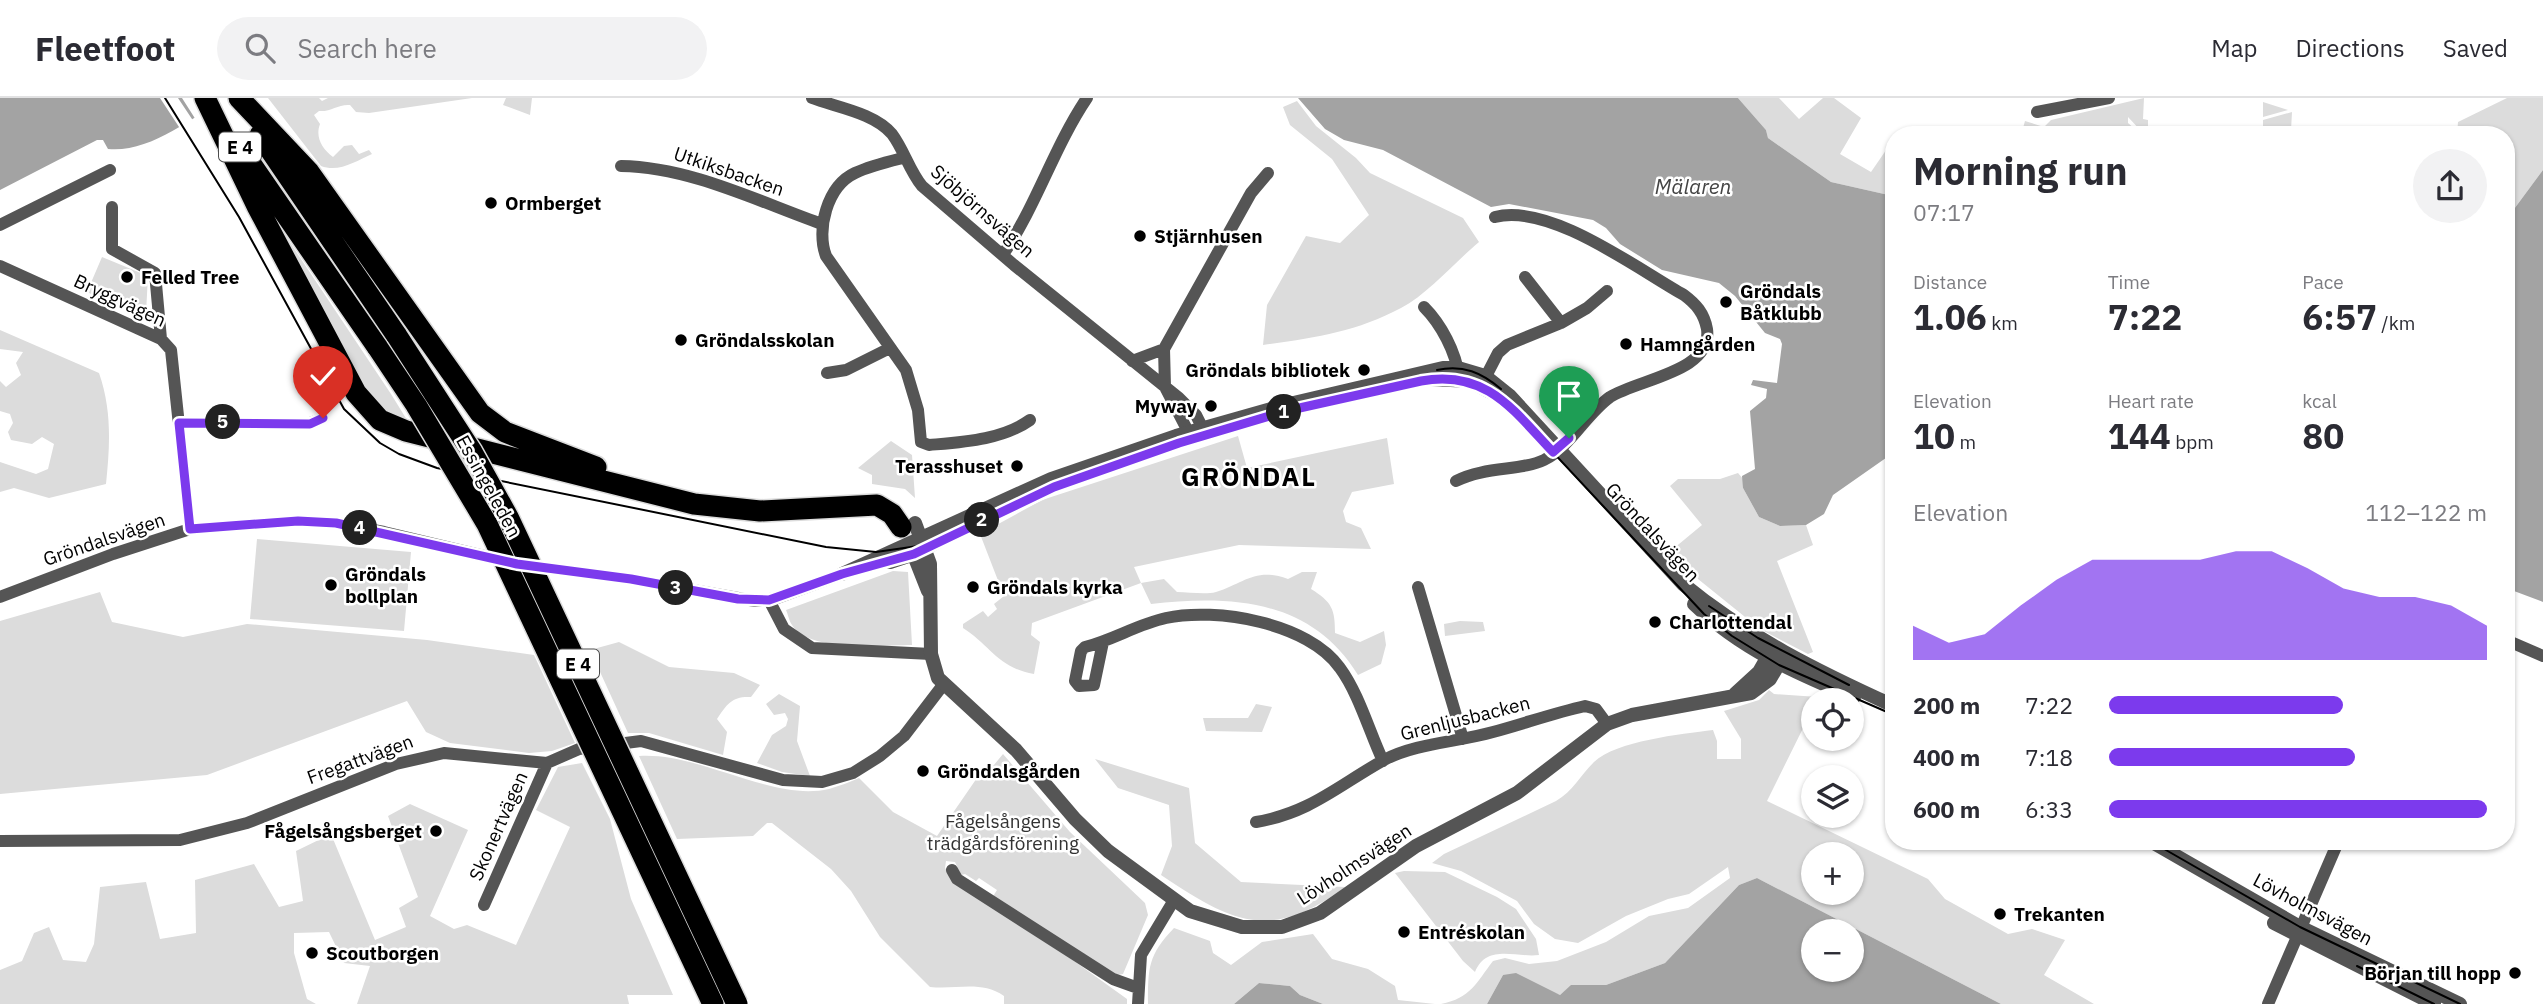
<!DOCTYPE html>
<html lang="en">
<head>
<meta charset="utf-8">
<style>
	:root { --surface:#fff; --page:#f2f2f3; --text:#2b2b33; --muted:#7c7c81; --line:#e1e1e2; --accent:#7c3aed }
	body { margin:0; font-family:"IBM Plex Sans",sans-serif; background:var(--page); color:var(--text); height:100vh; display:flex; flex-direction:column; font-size:26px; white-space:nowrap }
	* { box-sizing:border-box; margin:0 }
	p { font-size:23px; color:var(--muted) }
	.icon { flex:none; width:38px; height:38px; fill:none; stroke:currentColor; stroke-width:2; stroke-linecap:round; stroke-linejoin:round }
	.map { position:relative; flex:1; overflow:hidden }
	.panel { position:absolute; left:1885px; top:28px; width:630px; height:724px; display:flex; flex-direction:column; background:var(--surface); border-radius:28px; box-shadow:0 2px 5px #0004 }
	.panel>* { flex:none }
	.buttons { position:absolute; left:1801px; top:590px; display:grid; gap:14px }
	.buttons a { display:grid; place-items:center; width:63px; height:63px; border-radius:50%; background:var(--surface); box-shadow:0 2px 5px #0004; font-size:35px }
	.pin { position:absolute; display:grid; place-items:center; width:60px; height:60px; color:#fff; margin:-72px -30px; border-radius:50% 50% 50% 0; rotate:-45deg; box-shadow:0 0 7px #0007 }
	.pin .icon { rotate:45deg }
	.km { position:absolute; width:35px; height:35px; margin:-18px; border-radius:50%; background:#222; color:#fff; font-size:19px; line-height:35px; text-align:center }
	.round { display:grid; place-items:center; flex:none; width:74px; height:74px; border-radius:37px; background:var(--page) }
	.head { display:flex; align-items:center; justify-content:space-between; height:119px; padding:0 28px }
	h1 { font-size:38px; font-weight:700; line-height:52px }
	.figures { display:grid; grid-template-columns:repeat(3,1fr); gap:10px; height:119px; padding:7px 28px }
	.figures div { display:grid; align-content:center }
	.figures b { font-size:35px; font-weight:700 }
	.figures small { font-size:19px; font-weight:400 }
	.figures p { font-size:19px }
	.chart { height:196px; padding:14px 28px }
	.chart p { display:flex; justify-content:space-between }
	.chart svg { width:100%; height:126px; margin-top:7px; fill:var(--accent); opacity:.7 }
	ul { padding:0 28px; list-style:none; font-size:23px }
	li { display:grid; grid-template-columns:112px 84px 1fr; align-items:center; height:52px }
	li i { height:18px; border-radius:9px; background:var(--accent) }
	header { display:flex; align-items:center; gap:42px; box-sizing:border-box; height:98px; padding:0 35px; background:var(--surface); border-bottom:2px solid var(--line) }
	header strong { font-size:33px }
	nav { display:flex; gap:38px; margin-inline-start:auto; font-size:24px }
	.search { width:490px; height:63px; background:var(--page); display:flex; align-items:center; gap:18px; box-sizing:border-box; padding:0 24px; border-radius:38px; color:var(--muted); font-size:26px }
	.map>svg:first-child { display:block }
	.green { fill:#dcdcdc; fill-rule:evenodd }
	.water { fill:#a3a3a3; fill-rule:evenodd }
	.pier { fill:#fff }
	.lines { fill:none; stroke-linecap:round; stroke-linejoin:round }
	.motorway-casing { stroke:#dbdbdb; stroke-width:24 }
	.minor { stroke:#555; stroke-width:12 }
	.tertiary { stroke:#555; stroke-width:14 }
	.motorway { stroke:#000; stroke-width:21 }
	.tram { stroke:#000; stroke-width:2 }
	.motorway-bridge-casing { stroke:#dbdbdb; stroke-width:24; stroke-linecap:butt }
	.motorway-bridge { stroke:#000; stroke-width:21 }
	.route-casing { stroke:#fff; stroke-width:14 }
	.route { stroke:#7c3aed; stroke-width:9 }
	.poi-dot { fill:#000; stroke:#fff; stroke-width:2.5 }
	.labels { text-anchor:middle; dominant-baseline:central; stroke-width:5; stroke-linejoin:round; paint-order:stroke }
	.shield { fill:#fff; stroke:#4c4c4c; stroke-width:2 }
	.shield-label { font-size:18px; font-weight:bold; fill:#000 }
	.street-label { font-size:19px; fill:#000; stroke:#fff }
	.poi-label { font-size:19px; font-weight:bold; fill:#000; stroke:#fff; text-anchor:start }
	.park-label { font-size:19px; fill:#333; stroke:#fff }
	.water-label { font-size:21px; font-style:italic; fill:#444; stroke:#fff }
	.district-label { font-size:26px; font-weight:bold; letter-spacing:2px; fill:#000; stroke:#fff }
</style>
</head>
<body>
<header>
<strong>Fleetfoot</strong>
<div class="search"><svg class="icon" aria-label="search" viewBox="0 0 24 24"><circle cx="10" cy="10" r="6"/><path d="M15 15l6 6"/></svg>Search here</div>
<nav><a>Map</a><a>Directions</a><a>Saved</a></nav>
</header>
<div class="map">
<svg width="2543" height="906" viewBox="0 0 2543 906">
	<rect width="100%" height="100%" fill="#fff"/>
	<path class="green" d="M268,0H319L322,3L328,0H472L369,15L356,14L350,7C338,6 331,14 319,13L314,17L320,26C315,39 322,51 333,59L344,48L352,47L359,56L369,52L372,56C356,63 339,75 321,68Z
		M506,0H532L530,17L503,7Z
		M1738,0H1779L1799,21L1823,0H1834L1861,20L1840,56L1871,74L1893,42V98L1831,84L1768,40L1766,32Z
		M2144,0L2143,21L2148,22V34H2142L2128,19V25L2142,37H2021L2025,23L2044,29L2051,22Z
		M2507,0H2543V72L2506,122V37H2457L2458,24Z
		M1297,3L1316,28L1356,60L1370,75L1463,120L1479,144C1456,163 1428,196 1401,210C1356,234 1314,240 1263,247L1267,207L1306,138L1340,145L1369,117L1332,61L1290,27L1283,9Z
		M2263,4L2288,12L2263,19Z
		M2292,14L2291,32L2280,31L2279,36L2263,35V22Z
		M273,119L391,296L407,322L384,312L367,298Z
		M102,159L148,178L146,215L142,220L87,194Z
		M0,232L99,275C112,312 110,348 106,386L49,400L14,390L0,394V364L36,376L48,371L54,346L42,339L32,346L11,342L8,334L13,325L10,316L0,313V283L6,289L21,277L16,265L23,254L0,251Z
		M1238,338L1247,370L1387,340L1394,386L1352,394L1343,413L1346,424L1361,430L1371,451L1239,447L1134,469L1141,485L1164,481L1177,494C1189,494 1205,497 1216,494C1244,485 1256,469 1288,481L1302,474H1317L1311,491C1332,504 1335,511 1335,535L1360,544L1384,533L1386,547L1381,566L1358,577C1311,501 1232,497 1151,506L1141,485L1032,525L1031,537L1040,544L1034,576C998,570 990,547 963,530V526L983,513L988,519L997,511L994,506L1004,498L980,436L1042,402Z
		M891,343L912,357L915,400L905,391L872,386V377L858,370Z
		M1738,375L1744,382L1743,390L1759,419L1780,428L1806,427L1813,447L1777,463L1813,554L1808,556L1760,531L1667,456L1702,427L1670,388L1678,381H1720Z
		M257,441L411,454L404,533L250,521Z
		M893,473L908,474L912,547C884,547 809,555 792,527C789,523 788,516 786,512Z
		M100,494L112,524L183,539L247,526L427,542L534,557L575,645L552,653L529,655L450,645L426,634L407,603L207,677L0,696V523Z
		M1460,523L1483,524L1485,533L1445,538L1444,526Z
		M619,544L669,569L734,575L760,587L751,599C732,598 727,606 717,621L727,634L723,657L649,635H628L590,552Z
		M1769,592L1774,596L1818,599L1813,602V610L1767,703L1928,781L1945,801L2008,836L2032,831L2065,842L2044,877L2094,906H2001L1757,780L1739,787L1665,865L1606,887H1572L1560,897L1503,877L1487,906H1441C1471,900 1476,885 1493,863L1505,860L1529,866L1557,863L1606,844L1649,818L1688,810L1730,780L1728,769L1689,796L1668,801L1626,818L1578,845L1555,841L1534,826L1517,803L1461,773L1432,765L1444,756L1556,703C1573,693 1580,678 1594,664C1616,643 1681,636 1713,632L1717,643V661H1741V641L1724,613L1759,602ZM1813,756H1852V794H1813Z
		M779,596L800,608L797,643L810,678L782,674L757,665L772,637L786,628L788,621L785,615L774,617L766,606Z
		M1256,606L1272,609L1262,634L1206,633L1203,620H1248Z
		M1003,656L1070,734L1145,805L1148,817L1123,876L1113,878L992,800L997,792L979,780L976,783L965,776L961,777L955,764L946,763L945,770L950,779L1042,840L1127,901V906H1004V898C981,882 956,892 930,889L880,839L851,793L831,771L772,725H767L753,738L677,741L639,658C701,654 771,704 829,691C839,688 850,684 859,680L893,714L937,738L979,677L989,673Z
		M1095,661L1189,690L1195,745L1241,784L1345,789C1270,845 1231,824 1161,777L1172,748L1169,707L1118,690Z
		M582,665L610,721L631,801L673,897H627L629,906H357L370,868L344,865L329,834L294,835V855L307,901L316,906H0V872L22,863L34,835L49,829L63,862L86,864L94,846L100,789L146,784L160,841L196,835L195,782L254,766L279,809L303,803L296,753L331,736L375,842L406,829L399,810L418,799L388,718L410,706L468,732L430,818L454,831L467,827L516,847L570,729L536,712L558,669Z
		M1404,773L1445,774L1497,799L1516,811L1536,841L1539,857C1516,860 1487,845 1475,874L1463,863L1395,775Z
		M1174,830L1210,843L1213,855L1231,867L1262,844L1313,836L1332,861L1368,871L1395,888L1398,902L1435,906H1323L1300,897L1290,888L1259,885L1234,906H1148C1148,870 1148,857 1174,830Z"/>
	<path class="water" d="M0,0H225C191,21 149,55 108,51L103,42H97L0,92Z
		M1298,0H1738L1766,32L1768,40L1831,84L1893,98V355L1833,397L1824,416L1806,427L1780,428L1759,419L1743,390L1742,378L1755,371L1750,313L1766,300L1767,291L1751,287L1753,282L1777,285L1782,246L1780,241L1765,235L1735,198L1719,185L1662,172L1620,146L1606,130L1593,122L1509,106L1491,109L1383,52L1344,42L1325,31Z
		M2543,72V504L2506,490V122Z
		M1757,780L2001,906H1487L1503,877L1516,875L1560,897L1571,887H1606L1665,865L1739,787ZM1852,833V872H1813V833Z
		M1259,885L1290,888L1300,897L1323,906H1234Z"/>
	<path class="pier" d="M160,0H178L194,24L181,32Z
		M182,0H228L196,22Z"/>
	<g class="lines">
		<defs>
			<path id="motorway" d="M205,0L257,108L356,295L380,322L406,333L694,406L760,413L877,407L892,416L901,429
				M239,0L309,74L480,315L505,334L596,369
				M260,37L397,238
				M240,50L378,250"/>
		</defs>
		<use href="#motorway" class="motorway-casing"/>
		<path class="minor" d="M812,0C836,9 875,15 892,36C904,52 909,72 922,88L1014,167L1179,300L1196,317L1206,337
			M2037,14L2109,0
			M903,60C887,64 870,68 855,75C827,88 816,132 826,158L906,272L918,312L921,344L929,347C963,344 1002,342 1030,322
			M621,68C690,69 757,103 822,126
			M112,109V151L155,175L161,241
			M0,127L110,72
			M1004,155C1037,106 1054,49 1087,0
			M0,168L161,241L171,252L190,431
			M1525,179L1561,225
			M1424,209C1441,226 1456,254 1459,279
			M1132,263L1164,251
			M827,275L846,272L890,250
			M1482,286L1498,255L1507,247L1561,225L1587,210L1607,193
			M179,325H310L323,320
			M1192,341L1165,289L1164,251L1251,95L1268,75
			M1456,383C1485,368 1522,373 1544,362C1571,348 1586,316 1610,299C1638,281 1713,274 1707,231C1704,215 1696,206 1684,197C1636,170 1550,105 1495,119
			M527,467L631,481L755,503L777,500L842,476
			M1418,489L1463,641
			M0,499L113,456L190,431L298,423L336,425L384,434L506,463
			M769,502L784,531L812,550L931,556
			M2506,542L2543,558
			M1103,544L1094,587L1079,588L1075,583L1081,553L1085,549C1113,542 1138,526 1166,520C1216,509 1309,525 1340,570C1359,596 1369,633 1383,663
			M1256,724C1310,715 1339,687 1384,662C1416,645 1458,644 1493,634C1523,626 1554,615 1585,608L1596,611L1607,626
			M0,743L180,742L247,725L396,666L444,655L547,665L579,651L641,643L783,682L822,684L853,675L880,658L904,638L943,587
			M952,772L957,781L1113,881L1138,890
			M484,807L547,665
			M1138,906L1141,857L1174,802
			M2268,906L2338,744"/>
		<path class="tertiary" d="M1431,281L1470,283L1498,298
			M915,425L930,466L931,556L938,580L1016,652L1075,721L1108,753L1190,813L1242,829H1282L1320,815L1416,748L1517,695L1607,626L1632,617L1751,595L1770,581L1783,559
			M911,450L928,493
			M890,464L914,456L967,429
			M842,476L1051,381L1176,338L1285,307L1443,270H1458L1485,278L1510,298L1683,486C1746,538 1819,574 1894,608
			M1694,506C1741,551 1796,575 1854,599
			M1735,596L1759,574L1771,553
			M2152,744L2300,829L2460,906
			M2274,825L2434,906"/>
		<use href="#motorway" class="motorway"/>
		<path class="tram" d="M165,0L239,119L344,311L380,345L399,356L437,370L826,449L876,454L925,447L1054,389L1174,347L1286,313L1443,279L1481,288L1506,304L1704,516L1732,538L1779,567L1894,617
			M1437,272C1463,266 1482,275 1501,291
			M1709,508L1758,540L1849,587
			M2152,744L2300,829L2460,906
			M2357,868L2434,906"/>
		<defs>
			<path id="motorway-bridge" d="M397,238L472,354L508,419L737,906
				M378,250L416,307L487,426L713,906"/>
		</defs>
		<use href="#motorway-bridge" class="motorway-bridge-casing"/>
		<use href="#motorway-bridge" class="motorway-bridge"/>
	</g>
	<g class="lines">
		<defs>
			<path id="route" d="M323,320L310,326L179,325L190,431L298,423L336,425L517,466L631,481L738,501L769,502L842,476L914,456L1054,389L1179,345L1286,313L1421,283C1486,271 1513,312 1553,354L1569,340"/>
		</defs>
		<use href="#route" class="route-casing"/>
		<use href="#route" class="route"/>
	</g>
	<g class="poi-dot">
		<circle cx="491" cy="105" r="7"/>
		<circle cx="1140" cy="138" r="7"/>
		<circle cx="127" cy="179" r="7"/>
		<circle cx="1726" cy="204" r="7"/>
		<circle cx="681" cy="242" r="7"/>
		<circle cx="1626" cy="246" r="7"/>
		<circle cx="1364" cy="272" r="7"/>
		<circle cx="1211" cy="308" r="7"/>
		<circle cx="1017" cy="368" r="7"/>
		<circle cx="331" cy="487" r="7"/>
		<circle cx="973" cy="489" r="7"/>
		<circle cx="1655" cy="524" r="7"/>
		<circle cx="923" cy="673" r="7"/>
		<circle cx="436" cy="733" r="7"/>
		<circle cx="2000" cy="816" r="7"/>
		<circle cx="1404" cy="834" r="7"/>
		<circle cx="312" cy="855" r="7"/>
		<circle cx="2515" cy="875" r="7"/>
	</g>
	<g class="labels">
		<g class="shield">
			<rect x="219" y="34.5" width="42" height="29" rx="5"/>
			<rect x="557" y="551.5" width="42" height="29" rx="5"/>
		</g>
		<g class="shield-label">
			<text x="240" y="49">E 4</text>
			<text x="578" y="566">E 4</text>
		</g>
		<g class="street-label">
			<text transform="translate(729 73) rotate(19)">Utkiksbacken</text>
			<text transform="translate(983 113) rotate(41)">Sjöbjörnsvägen</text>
			<text transform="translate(120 202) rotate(25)">Bryggvägen</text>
			<text transform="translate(489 388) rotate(61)">Essingeleden</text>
			<text transform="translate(1653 434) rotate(47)">Gröndalsvägen</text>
			<text transform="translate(104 441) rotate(-19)">Gröndalsvägen</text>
			<text transform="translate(1465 620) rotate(-14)">Grenljusbacken</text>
			<text transform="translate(360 661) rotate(-20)">Fregattvägen</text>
			<text transform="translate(498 728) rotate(-66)">Skonertvägen</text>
			<text transform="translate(1354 766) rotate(-33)">Lövholmsvägen</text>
			<text transform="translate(2313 811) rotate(28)">Lövholmsvägen</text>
		</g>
		<g class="poi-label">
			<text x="505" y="105">Ormberget</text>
			<text x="1154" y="138">Stjärnhusen</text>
			<text x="141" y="179">Felled Tree</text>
			<text x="1740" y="193">Gröndals<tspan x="1740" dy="22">Båtklubb</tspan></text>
			<text x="695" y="242">Gröndalsskolan</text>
			<text x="1640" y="246">Hamngården</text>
			<text x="1350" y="272" text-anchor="end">Gröndals bibliotek</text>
			<text x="1197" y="308" text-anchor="end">Myway</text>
			<text x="1003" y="368" text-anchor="end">Terasshuset</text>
			<text x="345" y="476">Gröndals<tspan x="345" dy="22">bollplan</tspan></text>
			<text x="987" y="489">Gröndals kyrka</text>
			<text x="1669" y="524">Charlottendal</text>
			<text x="937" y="673">Gröndalsgården</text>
			<text x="422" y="733" text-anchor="end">Fågelsångsberget</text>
			<text x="2014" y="816">Trekanten</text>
			<text x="1418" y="834">Entréskolan</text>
			<text x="326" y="855">Scoutborgen</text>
			<text x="2501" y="875" text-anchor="end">Början till hopp</text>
		</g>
		<g class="park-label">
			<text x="1003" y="723">Fågelsångens<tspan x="1003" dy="22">trädgårdsförening</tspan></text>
		</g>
		<g class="water-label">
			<text x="1693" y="88">Mälaren</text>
		</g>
		<g class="district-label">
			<text x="1249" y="378">GRÖNDAL</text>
		</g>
	</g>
</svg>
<div class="buttons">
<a><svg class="icon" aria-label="locate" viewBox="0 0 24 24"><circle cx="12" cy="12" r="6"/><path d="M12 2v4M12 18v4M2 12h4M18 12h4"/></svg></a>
<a><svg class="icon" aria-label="layers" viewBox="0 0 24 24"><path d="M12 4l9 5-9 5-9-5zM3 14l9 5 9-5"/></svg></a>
<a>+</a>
<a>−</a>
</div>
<div class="pin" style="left:1569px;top:340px;background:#1e9e55"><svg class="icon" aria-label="arrive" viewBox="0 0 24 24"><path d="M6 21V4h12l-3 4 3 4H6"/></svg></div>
<div class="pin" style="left:323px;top:320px;background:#d93025"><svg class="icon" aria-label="check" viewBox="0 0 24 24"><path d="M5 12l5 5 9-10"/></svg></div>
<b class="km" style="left:1284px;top:314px">1</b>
<b class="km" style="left:982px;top:422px">2</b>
<b class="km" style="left:676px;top:490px">3</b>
<b class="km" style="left:360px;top:430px">4</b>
<b class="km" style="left:223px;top:324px">5</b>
<section class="panel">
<div class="head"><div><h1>Morning run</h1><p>07:17</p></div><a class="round"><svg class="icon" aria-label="share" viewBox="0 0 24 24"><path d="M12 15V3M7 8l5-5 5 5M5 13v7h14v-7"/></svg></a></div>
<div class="figures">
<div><p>Distance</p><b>1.06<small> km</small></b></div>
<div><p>Time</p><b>7:22</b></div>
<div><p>Pace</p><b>6:57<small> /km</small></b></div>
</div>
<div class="figures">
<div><p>Elevation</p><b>10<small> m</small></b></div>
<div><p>Heart rate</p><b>144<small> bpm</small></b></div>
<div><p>kcal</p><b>80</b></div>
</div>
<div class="chart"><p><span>Elevation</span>112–122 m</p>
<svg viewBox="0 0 160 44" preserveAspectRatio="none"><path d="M0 44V32L10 38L20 35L30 25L40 16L50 9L60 9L70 9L80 9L90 6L100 6L110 12L120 19L130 22L140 22L150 25L160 32V44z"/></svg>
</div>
<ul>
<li><b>200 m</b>7:22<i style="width:62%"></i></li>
<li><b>400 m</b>7:18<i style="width:65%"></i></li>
<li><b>600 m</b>6:33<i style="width:100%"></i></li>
</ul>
</section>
</div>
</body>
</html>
